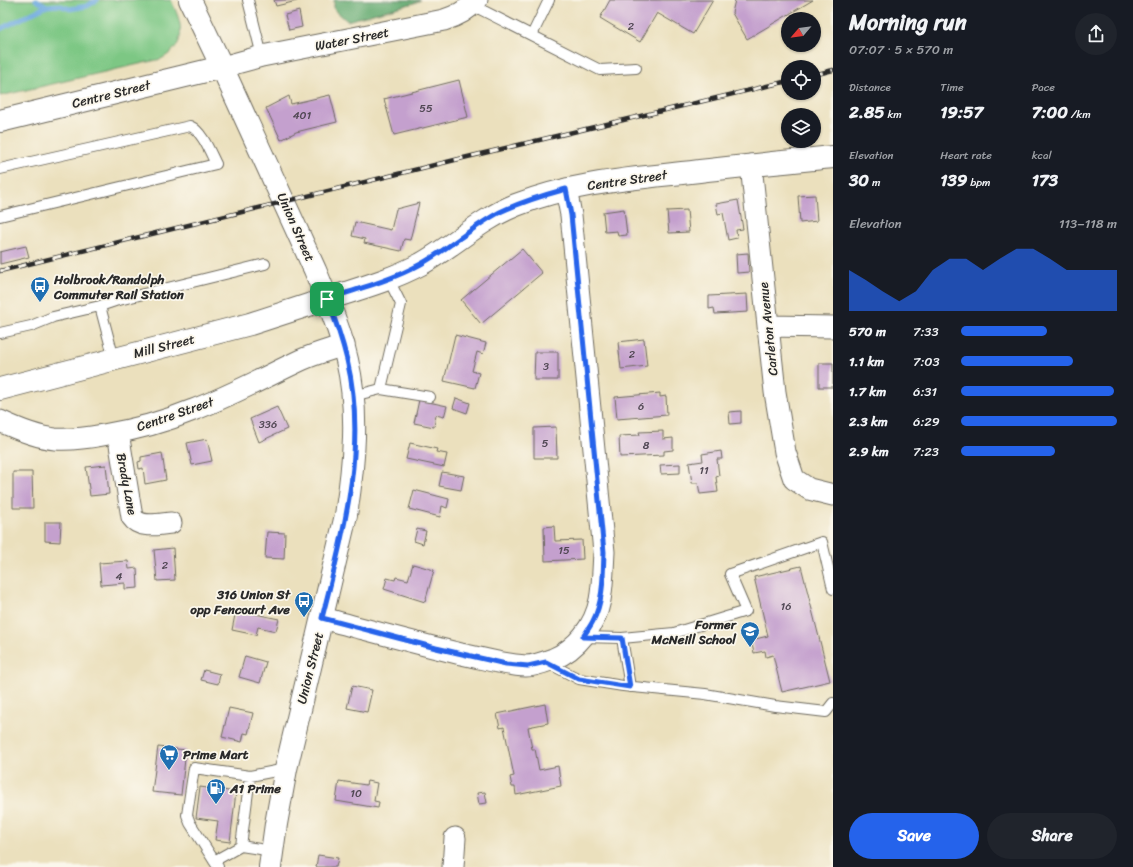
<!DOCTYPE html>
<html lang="en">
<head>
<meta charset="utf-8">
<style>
	:root { --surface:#171b24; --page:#20242c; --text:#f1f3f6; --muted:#9ea1a6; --accent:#2563eb }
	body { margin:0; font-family:Sriracha,sans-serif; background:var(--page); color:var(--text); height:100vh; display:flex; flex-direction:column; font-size:15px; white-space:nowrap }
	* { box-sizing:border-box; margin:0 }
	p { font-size:13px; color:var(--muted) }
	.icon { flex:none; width:22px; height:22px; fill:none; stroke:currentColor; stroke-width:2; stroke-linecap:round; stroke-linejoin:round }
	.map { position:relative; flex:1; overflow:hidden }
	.panel { display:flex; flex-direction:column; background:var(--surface); width:300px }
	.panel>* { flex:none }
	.needle { width:26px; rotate:241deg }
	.buttons { position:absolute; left:781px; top:12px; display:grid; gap:8px }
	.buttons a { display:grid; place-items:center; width:40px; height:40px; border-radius:50%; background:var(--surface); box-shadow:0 1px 3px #0004; font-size:20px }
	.pin { position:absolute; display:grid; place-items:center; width:34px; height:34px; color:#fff; margin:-17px; border-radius:8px; box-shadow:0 2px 6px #0006 }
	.round { display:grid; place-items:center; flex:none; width:42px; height:42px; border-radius:21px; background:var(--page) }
	.overview { display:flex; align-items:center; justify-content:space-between; height:68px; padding:0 16px }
	h1 { font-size:22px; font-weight:700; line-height:30px }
	.metrics { display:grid; grid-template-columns:repeat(3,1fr); gap:6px; height:68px; padding:4px 16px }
	.metrics div { display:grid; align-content:center }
	.metrics b { font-size:17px; font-weight:700 }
	.metrics small { font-size:11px; font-weight:400 }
	.metrics p { font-size:11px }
	.chart { height:112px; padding:8px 16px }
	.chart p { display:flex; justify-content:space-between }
	.chart svg { width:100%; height:72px; margin-top:4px; fill:var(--accent); opacity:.7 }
	.primary-button { display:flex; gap:8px; margin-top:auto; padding:8px 16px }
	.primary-button a { flex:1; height:46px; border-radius:24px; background:var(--accent); color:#fff; font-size:16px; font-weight:700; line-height:46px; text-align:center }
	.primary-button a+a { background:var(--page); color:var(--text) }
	ul { padding:0 16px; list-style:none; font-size:13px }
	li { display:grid; grid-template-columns:64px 48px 1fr; align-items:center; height:30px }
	li i { height:10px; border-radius:5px; background:var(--accent) }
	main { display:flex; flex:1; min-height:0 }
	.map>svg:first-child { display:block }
	.green { fill:#7dc784; stroke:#547958 }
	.forest { fill:#66ac72; stroke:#486c4e }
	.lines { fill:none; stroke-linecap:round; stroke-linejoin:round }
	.stream { stroke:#6fabe0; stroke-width:5 }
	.building { fill:#c4a0ce }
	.service-casing { stroke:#6e6a5e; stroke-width:12 }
	.minor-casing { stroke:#6e6a5e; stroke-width:23 }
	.tertiary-casing { stroke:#6e6a5e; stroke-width:24 }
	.secondary-casing { stroke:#6e6a5e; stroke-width:24 }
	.service { stroke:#fff; stroke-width:10 }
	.minor { stroke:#fff; stroke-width:21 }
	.tertiary { stroke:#fff; stroke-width:22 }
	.secondary { stroke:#fff; stroke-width:22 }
	.rail-casing { stroke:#2b2b2b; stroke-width:4.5 }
	.rail { stroke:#fbf7ec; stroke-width:3; stroke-dasharray:9; stroke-linecap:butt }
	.route-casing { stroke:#fff; stroke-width:8 }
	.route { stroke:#2563eb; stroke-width:5 }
	.labels { text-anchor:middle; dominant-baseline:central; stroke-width:3.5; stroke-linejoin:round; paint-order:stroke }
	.number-label { font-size:11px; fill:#514854 }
	.street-label { font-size:13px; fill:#2b2b2b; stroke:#fbf7ec }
	.poi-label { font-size:13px; font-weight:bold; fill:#2b2b2b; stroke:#fbf7ec; text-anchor:start }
</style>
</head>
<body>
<main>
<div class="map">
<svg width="833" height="867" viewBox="0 0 833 867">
	<rect width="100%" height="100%" fill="#fbf7ec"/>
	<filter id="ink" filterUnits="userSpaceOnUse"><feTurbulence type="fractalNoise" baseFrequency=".025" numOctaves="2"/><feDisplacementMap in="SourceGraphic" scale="8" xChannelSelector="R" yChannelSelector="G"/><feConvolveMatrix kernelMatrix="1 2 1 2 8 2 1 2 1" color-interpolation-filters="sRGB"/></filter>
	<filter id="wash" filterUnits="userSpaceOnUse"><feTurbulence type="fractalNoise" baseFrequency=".012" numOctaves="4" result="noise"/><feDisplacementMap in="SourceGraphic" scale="16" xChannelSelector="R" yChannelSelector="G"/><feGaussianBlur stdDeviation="0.9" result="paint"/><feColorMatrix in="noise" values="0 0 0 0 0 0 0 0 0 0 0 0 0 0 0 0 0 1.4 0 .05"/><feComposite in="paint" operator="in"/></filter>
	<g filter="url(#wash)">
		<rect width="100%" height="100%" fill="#ebe0bd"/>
		<path class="green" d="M0,0H171C182,23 189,44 161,59L0,96Z"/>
		<path class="forest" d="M334,0H421L414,3L347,21L334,9Z"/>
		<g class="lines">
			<path class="stream" d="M36,0L47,6
				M0,29L47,6L59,5L70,9L87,6L97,0"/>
		</g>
		<g id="blocks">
			<path class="building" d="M274,0H297V1L276,6Z
				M610,0H713L693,34L657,13L640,42L600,18Z
				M735,0H813L747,39L732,13Z
				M299,11L302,27L289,30L285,15Z
				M459,80L468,117L394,135L384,99Z
				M330,95L337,122L296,132L281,140L266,108L289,96L291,104Z
				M815,195L817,221L800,223L798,196Z
				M738,200L743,229L736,230L737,238L728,240L723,213L718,214L716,204Z
				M419,203L410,240L404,239L401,251L364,243L365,239L352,236L355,222L391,230L396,209Z
				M624,209L627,235L618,236L617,231L605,232L603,212Z
				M687,210L689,232L669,233L667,211Z
				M26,246L29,257L0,264V252Z
				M522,249L542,273L481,324L461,300Z
				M748,253L749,272L737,273L736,254Z
				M747,294L748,312L715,314L714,308L709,309V296Z
				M455,335L486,343L483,354L477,352L472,371L479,373L475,388L444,381Z
				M644,339L647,366L621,369L618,342Z
				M535,352H558V380H534Z
				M819,363H833V387H819Z
				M660,393V397L666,396L667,415L617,419L615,397Z
				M456,398L470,403L467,413L453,408Z
				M419,400L447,406L444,417L436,415L434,427L414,423Z
				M277,407L287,429L259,442L250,419Z
				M741,411V423L730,424L729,412Z
				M556,427L557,458H534V428Z
				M663,431V439L673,438V450L664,451V455L620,457L619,436L640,435L639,432Z
				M207,439L212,461L192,465L187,443Z
				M410,443L437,449L436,452L447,454L444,467L406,459Z
				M721,451L722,459H717L719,476L716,477L718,492L700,494L698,483H692L689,463L703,461L702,454Z
				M162,453L166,480L145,484L143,468L139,469L138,462L141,461V457Z
				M680,464V473L661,474L660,465Z
				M106,465L109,494L90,496L86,467Z
				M13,472H32L33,508H13Z
				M442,472L464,476L461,490L439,486Z
				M414,490L449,499L447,508L442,506L440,517L409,509Z
				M45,522H61L60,542L45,541Z
				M554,526L555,541L582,540L583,559L545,561L544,527Z
				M417,529L426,531L423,544L414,541Z
				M267,532L285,533L284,559L265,558Z
				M173,548L175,580L157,581L154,550Z
				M128,561L129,569L137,568L138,588L125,589V583L101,585L99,563Z
				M413,564L434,570L425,602L384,589L387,578L395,580L396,577L408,580Z
				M801,566L830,681L782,692L773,655L766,657L765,651L754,653L751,640L768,636L754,577Z
				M236,610L279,619L276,631L258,627L256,635L232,630Z
				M245,656L266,662L260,683L239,677Z
				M204,670L220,674L218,684L201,680Z
				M352,686L372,690L367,712L347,708Z
				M545,704L548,723L528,727L532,749H535L539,770L558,766L561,786L516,795L515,787H512L510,777L514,776L504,727L500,728L497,714Z
				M229,708L253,713L248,734L244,733L242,742L222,737Z
				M158,747L186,750L181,795L152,792Z
				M339,781L366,785L367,781L377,783L374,801L379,802L378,808L336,801Z
				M200,787L236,792L230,842L215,840L218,821L196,818Z
				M485,792L487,803L479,804L477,793Z
				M318,855L338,858L336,867H316Z"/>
		</g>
	</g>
	<g filter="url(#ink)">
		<use href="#blocks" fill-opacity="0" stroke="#6e6a5e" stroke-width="1"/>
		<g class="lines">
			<defs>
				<path id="service" d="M248,0L262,56
					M472,5L600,70L636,68
					M532,35L549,0
					M0,169L190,126C202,131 210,152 216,164L0,216
					M100,306L115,301L265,264
					M0,333L31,326L53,317L100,306L114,359
					M381,389L401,304L388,278
					M353,396L381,389L430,397
					M583,637L622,638L674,633L746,611L730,574L822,542L833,589
					M622,638L630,687
					M546,662L579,679L623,686L705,694L775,706L826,712L833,703
					M250,776L241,846L272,851
					M214,861L241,846
					M218,867L190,823L187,815L194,768L250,776L286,769"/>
				<path id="minor" d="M222,67L262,56L444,20C457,16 468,10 477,0
					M751,165L775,392L785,452L794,479L809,489L833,495
					M768,326L833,327
					M0,421C17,429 36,437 55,439C71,440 87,438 103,435C134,430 164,422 193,410C230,396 265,377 301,360C314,354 329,350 344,345
					M118,433L132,517C140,529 159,524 171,523
					M322,618C368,630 414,643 461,654C482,658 504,665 526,666C535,666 545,662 553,659C577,649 595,626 600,600C603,584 603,568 604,552L571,215L566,189
					M453,867L455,838"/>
				<path id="tertiary" d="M0,389L250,324L327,299"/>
				<path id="secondary" d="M190,0L222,67L315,270C327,299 340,329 347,360C359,410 354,464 346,515L286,769L276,824L270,867
					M0,121L222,67
					M327,299C358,289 391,280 421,264C453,246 481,219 516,205C569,184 626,179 682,173C732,167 783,162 833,157"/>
			</defs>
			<use href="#service" class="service-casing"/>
			<use href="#minor" class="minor-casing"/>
			<use href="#tertiary" class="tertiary-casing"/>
			<use href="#secondary" class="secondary-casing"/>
			<use href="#service" class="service"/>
			<use href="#minor" class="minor"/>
			<use href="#tertiary" class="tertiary"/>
			<use href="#secondary" class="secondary"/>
			<defs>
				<path id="rail" d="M814,75L833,70
					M0,271L459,159L788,81"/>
			</defs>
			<use href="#rail" class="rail-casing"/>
			<use href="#rail" class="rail"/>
		</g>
	</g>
	<g class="lines" filter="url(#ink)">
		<defs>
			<path id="route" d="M566,189L571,215L604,552C603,574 604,600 593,621C590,627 586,632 583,637L622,638L630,687L579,679L546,662L528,666L506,664L436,648L322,618C343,534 368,446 347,360C342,339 335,319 327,299C359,289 392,280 421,264C448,249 472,227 500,212C521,202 544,195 566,189Z"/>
		</defs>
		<use href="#route" class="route-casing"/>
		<use href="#route" class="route"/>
	</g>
	<defs>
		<symbol id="bus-pin" viewBox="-11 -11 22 30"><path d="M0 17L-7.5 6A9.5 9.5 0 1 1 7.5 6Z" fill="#1f6fb2" stroke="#fbf7ec"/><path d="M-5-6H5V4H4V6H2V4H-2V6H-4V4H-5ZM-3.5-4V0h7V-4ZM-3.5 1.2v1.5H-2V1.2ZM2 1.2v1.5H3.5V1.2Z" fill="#fff"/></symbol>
		<symbol id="school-pin" viewBox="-11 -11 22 30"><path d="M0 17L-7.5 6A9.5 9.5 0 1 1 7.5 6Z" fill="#1f6fb2" stroke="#fbf7ec"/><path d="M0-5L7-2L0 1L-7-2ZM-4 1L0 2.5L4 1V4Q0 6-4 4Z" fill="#fff"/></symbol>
		<symbol id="supermarket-pin" viewBox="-11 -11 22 30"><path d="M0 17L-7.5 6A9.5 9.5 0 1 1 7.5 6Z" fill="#1f6fb2" stroke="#fbf7ec"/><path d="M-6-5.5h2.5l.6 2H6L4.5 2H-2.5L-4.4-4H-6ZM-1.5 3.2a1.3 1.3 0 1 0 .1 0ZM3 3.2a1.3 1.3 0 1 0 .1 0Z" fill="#fff"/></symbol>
		<symbol id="fuel-pin" viewBox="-11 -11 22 30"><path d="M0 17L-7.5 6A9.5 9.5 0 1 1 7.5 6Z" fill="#1f6fb2" stroke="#fbf7ec"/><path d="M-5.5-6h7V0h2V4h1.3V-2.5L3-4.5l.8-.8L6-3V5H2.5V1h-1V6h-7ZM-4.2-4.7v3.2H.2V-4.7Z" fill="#fff"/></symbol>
	</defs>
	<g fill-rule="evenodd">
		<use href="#bus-pin" x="29" y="275" width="22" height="30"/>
		<use href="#bus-pin" x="293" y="590" width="22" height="30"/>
		<use href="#school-pin" x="739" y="620" width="22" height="30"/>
		<use href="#supermarket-pin" x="158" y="743" width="22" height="30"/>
		<use href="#fuel-pin" x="205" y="777" width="22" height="30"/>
	</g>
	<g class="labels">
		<g class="number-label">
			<text x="631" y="26">2</text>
			<text x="426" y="108">55</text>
			<text x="302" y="115">401</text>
			<text x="632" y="354">2</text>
			<text x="546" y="366">3</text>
			<text x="641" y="406">6</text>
			<text x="268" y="424">336</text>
			<text x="545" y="443">5</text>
			<text x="646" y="445">8</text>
			<text x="704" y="470">11</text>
			<text x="564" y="550">15</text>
			<text x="165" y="565">2</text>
			<text x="119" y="576">4</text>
			<text x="786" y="606">16</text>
			<text x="356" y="793">10</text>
		</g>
		<g class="street-label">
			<text transform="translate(352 39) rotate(-11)">Water Street</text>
			<text transform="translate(111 94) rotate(-14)">Centre Street</text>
			<text transform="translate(627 180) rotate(-8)">Centre Street</text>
			<text transform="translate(296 227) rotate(66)">Union Street</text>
			<text transform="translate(768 329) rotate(-96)">Carleton Avenue</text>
			<text transform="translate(164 346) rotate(-14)">Mill Street</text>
			<text transform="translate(175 414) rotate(-19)">Centre Street</text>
			<text transform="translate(127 484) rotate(79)">Brady Lane</text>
			<text transform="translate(310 668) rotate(-76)">Union Street</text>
		</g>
		<g class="poi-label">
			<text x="54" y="279">Holbrook/Randolph<tspan x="54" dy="15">Commuter Rail Station</tspan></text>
			<text x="290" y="594" text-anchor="end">316 Union St<tspan x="290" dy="15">opp Fencourt Ave</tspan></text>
			<text x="736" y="624" text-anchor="end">Former<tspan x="736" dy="15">McNeill School</tspan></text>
			<text x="183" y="754">Prime Mart</text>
			<text x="230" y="788">A1 Prime</text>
		</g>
	</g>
</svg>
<div class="buttons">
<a><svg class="needle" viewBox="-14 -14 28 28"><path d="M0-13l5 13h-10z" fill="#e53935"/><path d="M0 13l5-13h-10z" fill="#9ea1a6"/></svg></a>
<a><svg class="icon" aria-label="locate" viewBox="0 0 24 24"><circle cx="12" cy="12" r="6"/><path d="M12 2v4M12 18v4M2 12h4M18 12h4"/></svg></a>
<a><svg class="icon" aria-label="layers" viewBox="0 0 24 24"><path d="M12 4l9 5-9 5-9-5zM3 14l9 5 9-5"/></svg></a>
</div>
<div class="pin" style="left:327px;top:299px;background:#1e9e55"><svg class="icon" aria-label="arrive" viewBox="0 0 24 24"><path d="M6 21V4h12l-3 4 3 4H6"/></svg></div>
</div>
<section class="panel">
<div class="overview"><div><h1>Morning run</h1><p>07:07 · 5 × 570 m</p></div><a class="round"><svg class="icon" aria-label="share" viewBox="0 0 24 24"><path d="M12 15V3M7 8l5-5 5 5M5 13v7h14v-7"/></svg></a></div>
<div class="metrics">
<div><p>Distance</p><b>2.85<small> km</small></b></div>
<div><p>Time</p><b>19:57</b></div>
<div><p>Pace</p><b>7:00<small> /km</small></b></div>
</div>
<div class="metrics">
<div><p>Elevation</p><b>30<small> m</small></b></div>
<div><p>Heart rate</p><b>139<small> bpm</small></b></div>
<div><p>kcal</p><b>173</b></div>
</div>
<div class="chart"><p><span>Elevation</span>113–118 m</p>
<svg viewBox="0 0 160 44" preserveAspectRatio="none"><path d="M0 44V19L10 25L20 32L30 38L40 32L50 19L60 12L70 12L80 19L90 12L100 6L110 6L120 12L130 19L140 19L150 19L160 19V44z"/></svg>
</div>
<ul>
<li><b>570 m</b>7:33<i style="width:55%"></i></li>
<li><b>1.1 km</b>7:03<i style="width:72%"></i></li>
<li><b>1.7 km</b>6:31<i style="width:98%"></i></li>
<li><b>2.3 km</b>6:29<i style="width:100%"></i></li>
<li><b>2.9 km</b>7:23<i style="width:60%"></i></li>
</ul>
<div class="primary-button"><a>Save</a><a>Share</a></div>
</section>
</main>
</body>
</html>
